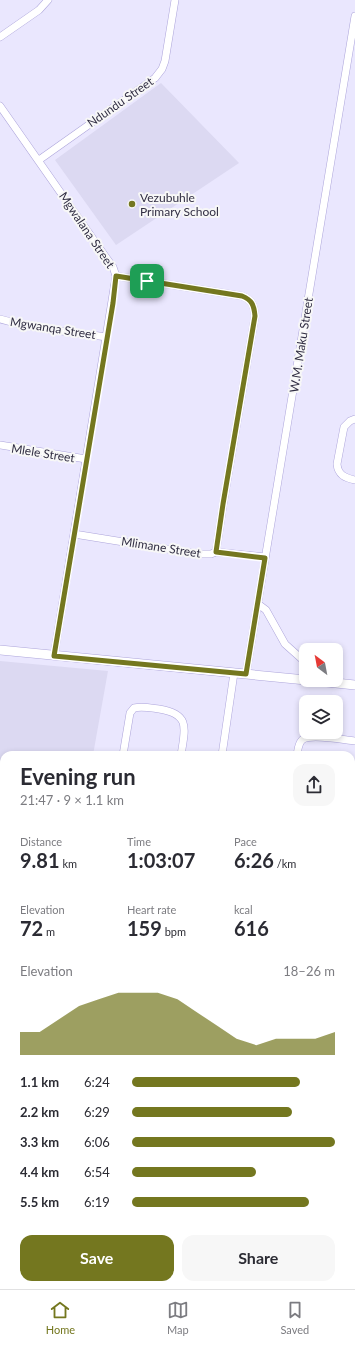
<!DOCTYPE html>
<html lang="en">
<head>
<meta charset="utf-8">
<style>
	:root { --surface:#fff; --page:#f7f7f7; --text:#2b2b33; --muted:#7c7c81; --line:#e1e1e2; --accent:#74771f }
	body { margin:0; font-family:Lato,sans-serif; background:var(--page); color:var(--text); height:100vh; display:flex; flex-direction:column; font-size:15px; white-space:nowrap }
	* { box-sizing:border-box; margin:0 }
	p { font-size:13px; color:var(--muted) }
	.icon { flex:none; width:22px; height:22px; fill:none; stroke:currentColor; stroke-width:2; stroke-linecap:round; stroke-linejoin:round }
	.map { position:relative; flex:1; overflow:hidden }
	.panel { position:absolute; left:0px; top:751px; width:355px; height:538px; display:flex; flex-direction:column; background:var(--surface); border-radius:12px 12px 0 0; box-shadow:0 2px 6px #0003 }
	.panel>* { flex:none }
	.needle { width:26px; rotate:328deg }
	.fabs { position:absolute; left:299px; top:643px; display:grid; gap:8px }
	.fabs a { display:grid; place-items:center; width:44px; height:44px; border-radius:8px; background:var(--surface); box-shadow:0 2px 6px #0003; font-size:20px }
	.pin { position:absolute; display:grid; place-items:center; width:34px; height:34px; color:#fff; margin:-17px; border-radius:8px; box-shadow:0 2px 6px #0006 }
	.round { display:grid; place-items:center; flex:none; width:42px; height:42px; border-radius:12px; background:var(--page) }
	.overview { display:flex; align-items:center; justify-content:space-between; height:68px; padding:0 20px }
	h1 { font-size:22px; font-weight:700; line-height:30px }
	.metrics { display:grid; grid-template-columns:repeat(3,1fr); gap:6px; height:68px; padding:4px 20px }
	.metrics div { display:grid; align-content:center }
	.metrics b { font-size:20px; font-weight:700 }
	.metrics small { font-size:11px; font-weight:400 }
	.metrics p { font-size:11px }
	.chart { height:112px; padding:8px 20px }
	.chart p { display:flex; justify-content:space-between }
	.chart svg { width:100%; height:72px; margin-top:4px; fill:var(--accent); opacity:.7 }
	.action { display:flex; gap:8px; margin-top:auto; padding:8px 20px }
	.action a { flex:1; height:46px; border-radius:12px; background:var(--accent); color:#fff; font-size:16px; font-weight:700; line-height:46px; text-align:center }
	.action a+a { background:var(--page); color:var(--text) }
	ul { padding:0 20px; list-style:none; font-size:13px }
	li { display:grid; grid-template-columns:64px 48px 1fr; align-items:center; height:30px }
	li i { height:10px; border-radius:5px; background:var(--accent) }
	.tabs { display:flex; justify-content:space-around; align-items:center; height:56px; border-top:1px solid var(--line); background:var(--surface); font-size:11px; color:var(--muted) }
	.tabs a { display:grid; justify-items:center; gap:2px }
	.tabs .selected { color:var(--accent) }
	.map>svg:first-child { display:block }
	.built { fill:#dcd9f2 }
	.lines { fill:none; stroke-linecap:round; stroke-linejoin:round }
	.street-casing { stroke:#ada5db; stroke-width:8 }
	.secondary-casing { stroke:#ada5db; stroke-width:10 }
	.street { stroke:#fff; stroke-width:7 }
	.secondary { stroke:#fff; stroke-width:9 }
	.route-casing { stroke:#fff; stroke-width:8 }
	.route { stroke:#74771f; stroke-width:5 }
	.poi-dot { fill:#74771f; stroke:#f7f7f7; stroke-width:1.5 }
	.labels { text-anchor:middle; dominant-baseline:central; stroke-width:4; stroke-linejoin:round; paint-order:stroke }
	.street-label { font-size:12px; fill:#312e43; stroke:#f7f7f7 }
	.poi-label { font-size:12px; fill:#312e43; stroke:#f7f7f7; text-anchor:start }
</style>
</head>
<body>
<div class="map">
<svg width="355" height="1289" viewBox="0 0 355 1289">
	<rect width="100%" height="100%" fill="#eae7fe"/>
	<path class="built" d="M161,83L239,163L116,245L55,160Z
		M0,661L108,671L93,755H4V912L0,915Z"/>
	<g class="lines">
		<defs>
			<path id="street" d="M0,37L39,10L48,0
				M0,106L105,256L113,267L116,276L54,656
				M39,160L155,78L162,69L165,61L175,0
				M0,319L15,323L46,329L107,337
				M355,419L350,421L344,427L337,464C338,475 345,478 355,480
				M0,445L86,459
				M74,534L198,554H211L216,552L223,505L255,316C254,305 252,300 242,296L116,276
				M216,552L265,557
				M258,604L266,610L285,644L304,661
				M246,674L355,16
				M123,755L130,713L134,708C142,706 151,708 159,709C191,714 185,729 181,755
				M222,755L234,673
				M297,755C298,750 298,744 302,740C310,733 344,740 355,741
				M355,852C353,863 350,873 355,883
				M0,921L4,918
				M351,921L355,918
				M351,1059L355,1064
				M0,1119H4
				M0,1175L4,1176
				M351,1213L355,1189
				M0,1234L4,1235
				M351,1281H355
				M130,1289L131,1285"/>
			<path id="secondary" d="M0,650L306,680
				M308,680L355,685"/>
		</defs>
		<use href="#street" class="street-casing"/>
		<use href="#secondary" class="secondary-casing"/>
		<use href="#street" class="street"/>
		<use href="#secondary" class="secondary"/>
	</g>
	<g class="lines">
		<defs>
			<path id="route" d="M116,276L242,296C252,300 254,305 255,316L223,504L216,552L265,558L246,674L54,656L113,303Z"/>
		</defs>
		<use href="#route" class="route-casing"/>
		<use href="#route" class="route"/>
	</g>
	<circle class="poi-dot" cx="132" cy="204" r="4"/>
	<g class="labels">
		<g class="street-label">
			<text transform="translate(120 102) rotate(-35)">Ndundu Street</text>
			<text transform="translate(87 230) rotate(56)">Mgwalana Street</text>
			<text transform="translate(53 328) rotate(9)">Mgwanqa Street</text>
			<text transform="translate(301 345) rotate(-81)">W.M. Maku Street</text>
			<text transform="translate(43 453) rotate(9)">Mlele Street</text>
			<text transform="translate(161 547) rotate(9)">Mlimane Street</text>
		</g>
		<g class="poi-label">
			<text x="140" y="197">Vezubuhle<tspan x="140" dy="14">Primary School</tspan></text>
		</g>
	</g>
</svg>
<div class="fabs">
<a><svg class="needle" viewBox="-14 -14 28 28"><path d="M0-13l5 13h-10z" fill="#e53935"/><path d="M0 13l5-13h-10z" fill="#7c7c81"/></svg></a>
<a><svg class="icon" aria-label="layers" viewBox="0 0 24 24"><path d="M12 4l9 5-9 5-9-5zM3 14l9 5 9-5"/></svg></a>
</div>
<div class="pin" style="left:147px;top:281px;background:#1e9e55"><svg class="icon" aria-label="arrive" viewBox="0 0 24 24"><path d="M6 21V4h12l-3 4 3 4H6"/></svg></div>
<section class="panel">
<div class="overview"><div><h1>Evening run</h1><p>21:47 · 9 × 1.1 km</p></div><a class="round"><svg class="icon" aria-label="share" viewBox="0 0 24 24"><path d="M12 15V3M7 8l5-5 5 5M5 13v7h14v-7"/></svg></a></div>
<div class="metrics">
<div><p>Distance</p><b>9.81<small> km</small></b></div>
<div><p>Time</p><b>1:03:07</b></div>
<div><p>Pace</p><b>6:26<small> /km</small></b></div>
</div>
<div class="metrics">
<div><p>Elevation</p><b>72<small> m</small></b></div>
<div><p>Heart rate</p><b>159<small> bpm</small></b></div>
<div><p>kcal</p><b>616</b></div>
</div>
<div class="chart"><p><span>Elevation</span>18–26 m</p>
<svg viewBox="0 0 160 44" preserveAspectRatio="none"><path d="M0 44V30L10 30L20 22L30 14L40 10L50 6L60 6L70 6L80 10L90 18L100 26L110 34L120 38L130 34L140 34L150 34L160 30V44z"/></svg>
</div>
<ul>
<li><b>1.1 km</b>6:24<i style="width:83%"></i></li>
<li><b>2.2 km</b>6:29<i style="width:79%"></i></li>
<li><b>3.3 km</b>6:06<i style="width:100%"></i></li>
<li><b>4.4 km</b>6:54<i style="width:61%"></i></li>
<li><b>5.5 km</b>6:19<i style="width:87%"></i></li>
</ul>
<div class="action"><a>Save</a><a>Share</a></div>
</section>
</div>
<nav class="tabs">
<a class="selected"><svg class="icon" aria-label="home" viewBox="0 0 24 24"><path d="M3 11l9-7 9 7M6 9v11h12V9"/></svg>Home</a>
<a><svg class="icon" aria-label="map" viewBox="0 0 24 24"><path d="M3 6l6-2 6 2 6-2v14l-6 2-6-2-6 2zM9 4v14M15 6v14"/></svg>Map</a>
<a><svg class="icon" aria-label="saved" viewBox="0 0 24 24"><path d="M7 4h10v16l-5-4-5 4z"/></svg>Saved</a>
</nav>
</body>
</html>
